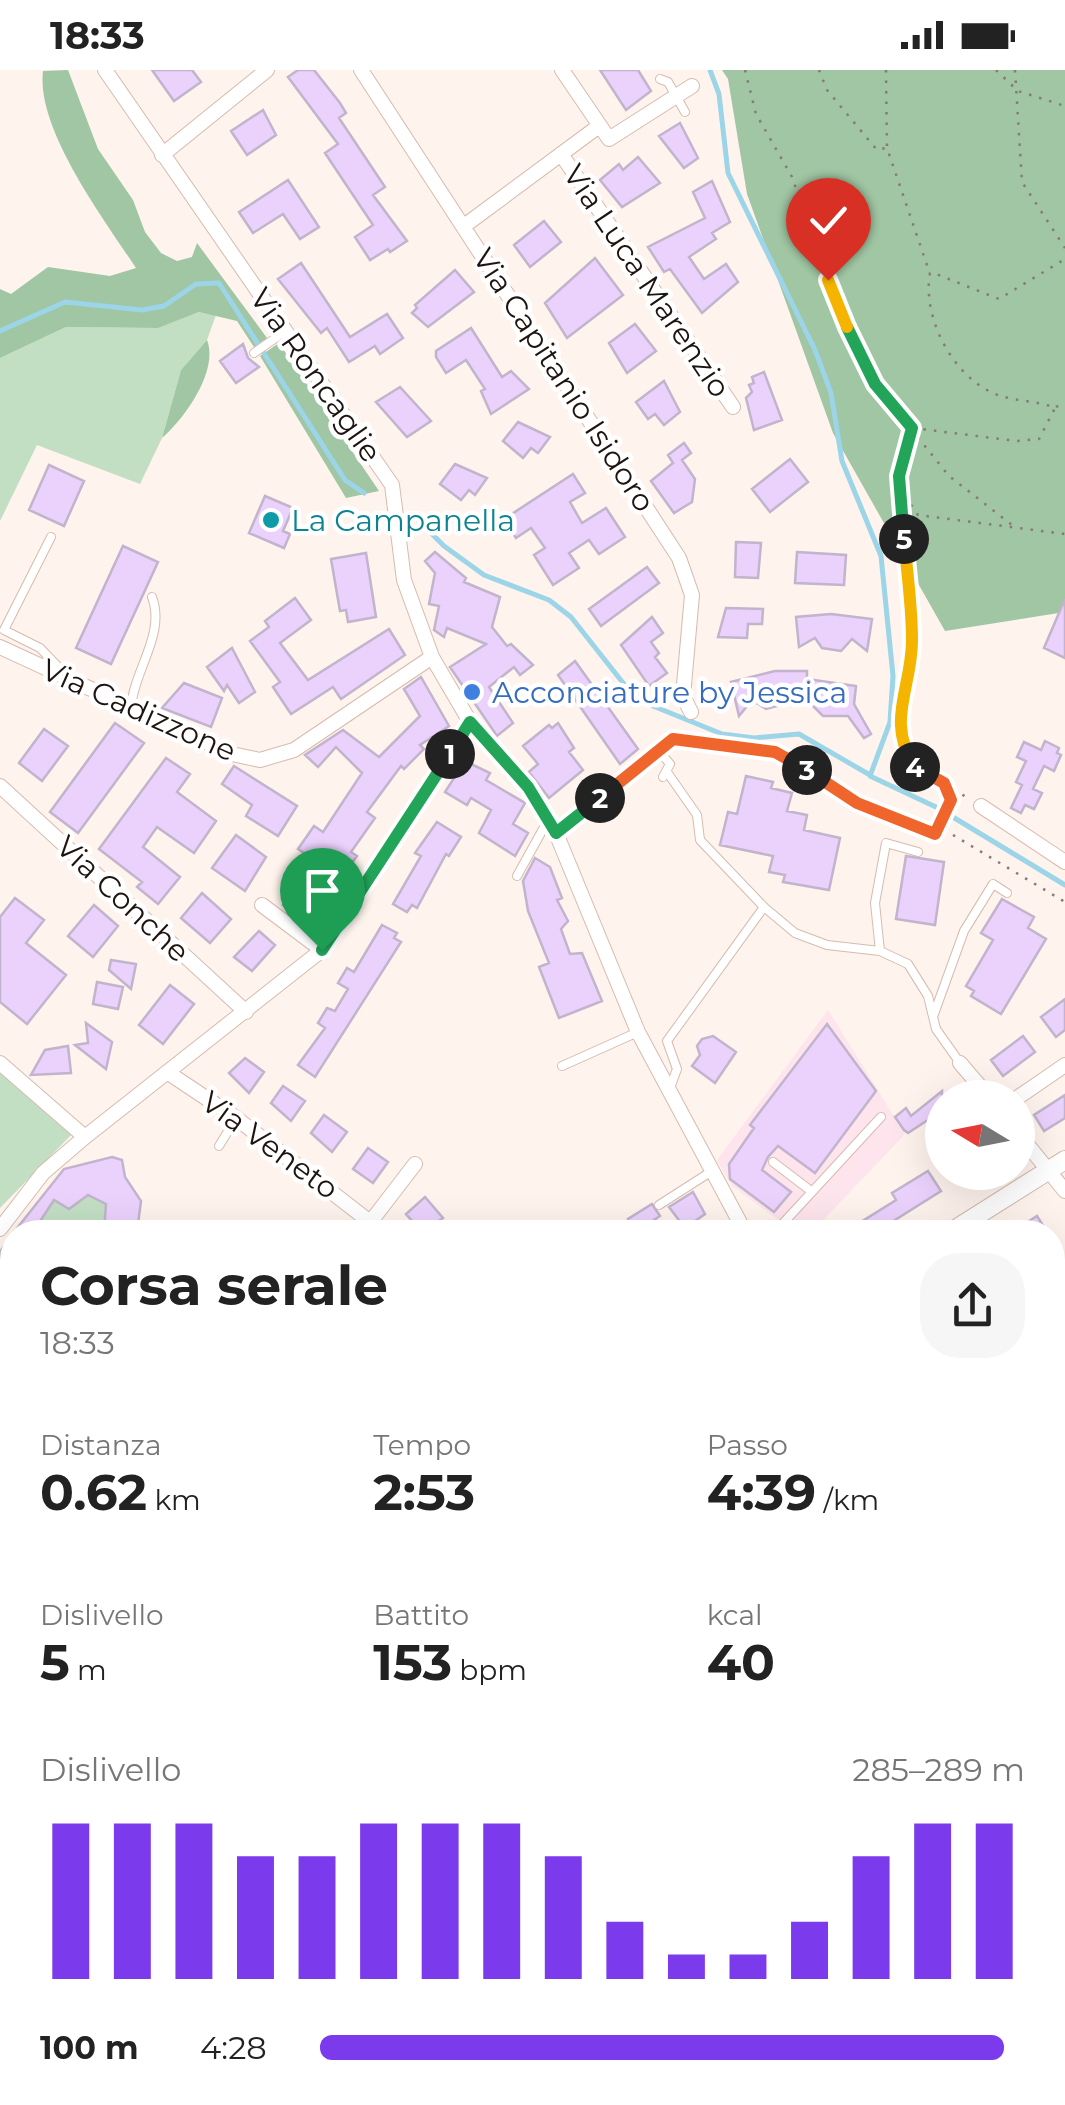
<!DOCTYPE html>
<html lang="it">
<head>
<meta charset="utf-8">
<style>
	:root { --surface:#fff; --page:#f6f6f6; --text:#222; --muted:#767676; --accent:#7c3aed }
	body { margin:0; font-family:Montserrat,sans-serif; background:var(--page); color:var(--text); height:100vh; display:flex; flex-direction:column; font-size:38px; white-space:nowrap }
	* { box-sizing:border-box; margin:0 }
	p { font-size:32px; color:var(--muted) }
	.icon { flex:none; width:55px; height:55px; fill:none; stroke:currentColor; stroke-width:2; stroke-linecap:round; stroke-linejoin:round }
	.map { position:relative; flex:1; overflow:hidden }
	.panel { position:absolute; left:0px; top:1150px; width:1065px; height:885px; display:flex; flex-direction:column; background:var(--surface); border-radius:40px 40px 0 0; box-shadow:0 10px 40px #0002 }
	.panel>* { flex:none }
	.needle { width:65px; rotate:280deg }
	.controls { position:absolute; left:925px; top:1010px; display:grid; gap:20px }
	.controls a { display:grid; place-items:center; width:110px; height:110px; border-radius:50%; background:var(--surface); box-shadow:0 10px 40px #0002; font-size:50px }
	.pin { position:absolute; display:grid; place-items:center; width:85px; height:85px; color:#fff; margin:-102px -42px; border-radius:50% 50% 50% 0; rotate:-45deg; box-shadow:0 0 10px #0007 }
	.pin .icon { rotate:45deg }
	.km { position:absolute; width:50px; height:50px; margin:-25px; border-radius:50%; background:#222; color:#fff; font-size:28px; line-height:50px; text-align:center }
	.round { display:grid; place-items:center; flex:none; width:105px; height:105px; border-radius:40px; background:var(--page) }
	.head { display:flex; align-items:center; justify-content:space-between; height:170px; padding:0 40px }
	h1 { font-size:55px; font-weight:700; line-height:75px }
	.stats { display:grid; grid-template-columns:repeat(3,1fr); gap:15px; height:170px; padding:10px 40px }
	.stats div { display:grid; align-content:center }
	.stats b { font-size:50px; font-weight:700 }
	.stats small { font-size:28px; font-weight:400 }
	.stats p { font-size:28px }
	.chart { height:280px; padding:20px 40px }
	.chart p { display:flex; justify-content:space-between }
	.chart svg { width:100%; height:180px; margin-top:10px; stroke:var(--accent); stroke-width:6 }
	ul { padding:0 40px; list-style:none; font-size:32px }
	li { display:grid; grid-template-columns:160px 120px 1fr; align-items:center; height:75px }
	li i { height:25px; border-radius:12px; background:var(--accent) }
	.status { display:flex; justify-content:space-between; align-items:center; height:70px; padding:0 50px; background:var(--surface); direction:ltr }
	.status svg { height:28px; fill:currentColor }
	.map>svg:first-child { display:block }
	.industrial { fill:#fde4ed }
	.green { fill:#c2dfc4 }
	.forest { fill:#a0c6a3 }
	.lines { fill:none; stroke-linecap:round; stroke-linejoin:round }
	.stream { stroke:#9cd4e8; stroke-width:5 }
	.building { fill:#ebd2fd; stroke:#c1b4cc; stroke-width:2.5 }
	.service-casing { stroke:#d7bbae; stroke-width:10 }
	.minor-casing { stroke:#d7bbae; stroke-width:16 }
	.tertiary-casing { stroke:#d7bbae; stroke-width:20 }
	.primary-casing { stroke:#d7bbae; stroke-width:25 }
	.path { stroke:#867b77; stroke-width:2.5; stroke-dasharray:2.5 8; stroke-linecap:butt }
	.service { stroke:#fff; stroke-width:8 }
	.minor { stroke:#fff; stroke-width:14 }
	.tertiary { stroke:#fff; stroke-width:18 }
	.primary { stroke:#fff; stroke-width:22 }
	.split-1-casing { stroke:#fff; stroke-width:20 }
	.split-2-casing { stroke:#fff; stroke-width:20 }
	.split-3-casing { stroke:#fff; stroke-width:20 }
	.split-4-casing { stroke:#fff; stroke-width:20 }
	.split-5-casing { stroke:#fff; stroke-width:20 }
	.split-6-casing { stroke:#fff; stroke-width:20 }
	.split-7-casing { stroke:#fff; stroke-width:20 }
	.split-1 { stroke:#22a559; stroke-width:12 }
	.split-2 { stroke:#22a559; stroke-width:12 }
	.split-3 { stroke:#f0652b; stroke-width:12 }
	.split-4 { stroke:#f0652b; stroke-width:12 }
	.split-5 { stroke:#f5b400; stroke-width:12 }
	.split-6 { stroke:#22a559; stroke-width:12 }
	.split-7 { stroke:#f5b400; stroke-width:12 }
	.culture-dot { fill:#0f9aa8; stroke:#fff; stroke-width:4 }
	.shop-dot { fill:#3f7fe0; stroke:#fff; stroke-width:4 }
	.labels { text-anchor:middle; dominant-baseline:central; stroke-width:9; stroke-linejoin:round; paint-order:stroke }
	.street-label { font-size:30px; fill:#1d130f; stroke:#fff }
	.culture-label { font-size:30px; fill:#0d838f; stroke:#fff; text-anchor:start }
	.shop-label { font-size:30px; fill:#366cbe; stroke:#fff; text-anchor:start }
</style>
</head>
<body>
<div class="status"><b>18:33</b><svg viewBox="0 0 49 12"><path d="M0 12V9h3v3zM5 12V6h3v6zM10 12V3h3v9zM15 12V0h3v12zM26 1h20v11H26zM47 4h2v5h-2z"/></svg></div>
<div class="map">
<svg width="1065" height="2035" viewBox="0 0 1065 2035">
	<rect width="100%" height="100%" fill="#fef3ed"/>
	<path class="industrial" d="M828,940L905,1064L812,1162H795L732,1116L717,1090Z"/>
	<path class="green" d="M199,242L216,245L207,270L181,300L162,368L140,414L37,375L0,451V288L66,257L157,258Z
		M2,1000L73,1063L0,1138V1004Z
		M112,1087L122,1090L125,1107L141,1131L137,1162H14L62,1100Z
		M12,1164V1372L3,1387L0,1182Z"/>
	<path class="forest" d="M68,0L98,79L133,130L145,162L161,183L177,191L192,187L197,173L267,268L254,277L237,251L199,242L158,258L66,257L0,288V219L11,224L48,197L110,206L136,198C104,149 36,59 43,1Z
		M722,0H1065V542L945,561L833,363L747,124L728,9Z
		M207,270C219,301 184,349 162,368L181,300Z
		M279,273L379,421L346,428L260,286Z"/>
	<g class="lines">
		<path class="stream" d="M710,0L719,24L728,103L815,280L831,323L842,391L881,486L893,606L890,652L870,706L938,738L1065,815
			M0,261L65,232L142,240L164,236L196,214L219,213L345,410L364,423
			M413,445L444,476L484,505L549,530L571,547L631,623L653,636L722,664L754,668L799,664L870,705"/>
	</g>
	<path class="building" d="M152,0H192L201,12L174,31Z
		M298,0H314L340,33L346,43L339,48L385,117L373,125L407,171L390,182L388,179L370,190L355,167L373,155L325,83L338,74L288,7Z
		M600,0H638L651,21L626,40Z
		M263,40L276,65L247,85L231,61Z
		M680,53L698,88L684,98L659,66Z
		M638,87L660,113L622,137L600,110L619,94L623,100Z
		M288,110L319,157L300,169L283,144L253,163L239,142Z
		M712,111L730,152L712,163L716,169L689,187L704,209L726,194L738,212L702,243L670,199L664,202L648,177L705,148L693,122Z
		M544,151L561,172L530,197L514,175Z
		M595,188L623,225L567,268L545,233Z
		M301,193L350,267L387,244L403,268L380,284L375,276L349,292L327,258L321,263L278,209Z
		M455,200L474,222L428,257L412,243L417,238L415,235Z
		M635,254L656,281L627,303L609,273Z
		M471,258L502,307L511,301L529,319L491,344L481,321L485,319L466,290L446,303L436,287V281Z
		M243,274L248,288L259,297L236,313L220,291Z
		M764,302L782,350L754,360L746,328L752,322L749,315L754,313L752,307Z
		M664,311L680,342L664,355L655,344L648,349L636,332Z
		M400,317L431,351L407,367L376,332Z
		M518,352L550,367L538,383L531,378L523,388L503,371Z
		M684,373L691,383L682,390L695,409L692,432L674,443L651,411L673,393L668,385Z
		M790,389L808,412L770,442L752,419Z
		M455,394L487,408L475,425L469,420L461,430L440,414Z
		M49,395L84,411L64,456L29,440Z
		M573,404L585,423L570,432L582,453L606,438L625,467L599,484L589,470L569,483L579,498L553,515L534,485L545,478L531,458L516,468L504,449Z
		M265,426L293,438L283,461L290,464L284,478L249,463Z
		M736,472L761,473L758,508L735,507Z
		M123,476L158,492L111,594L76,578Z
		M435,482L466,508L464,512L500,527L492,557L507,576L511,574L533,595L520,605L514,597L489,617L513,653L497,666L450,597L486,574L447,558L444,567L434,560L439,536L429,534L435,503L425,491Z
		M797,482L846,485L844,515L795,513Z
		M366,483L376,547L348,552L346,540L340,541L331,489Z
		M647,497L659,513L601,556L589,539Z
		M295,528L311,550L280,573L308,610L389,559L405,585L341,629L333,617L291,644L273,617L280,612L250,571L269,557L265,551Z
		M1065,529V588L1044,578Z
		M726,538L763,539L762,554H748L747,568L718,567Z
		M831,544L872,549L867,581L852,569L841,581L822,578L815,568L799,577L796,547Z
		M652,547L663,563L651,572L659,583L655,587L667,603L649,616L621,575Z
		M232,578L255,622L239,633L227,615L224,621L207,597Z
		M575,591L638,679L620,694L558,605Z
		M775,601H807V609L856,616L854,634L871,664L864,668L848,646H823L811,634H804L795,619L781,635L766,639L757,633L748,635L739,646L731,612Z
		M421,607L449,656L420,675L424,679L404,699L401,696L367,742L375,748L351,782L357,786L308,852L283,835L314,790L298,779L314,756L323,762L362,703L336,677L318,697L305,685L343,660L379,687L420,646L404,619Z
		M184,613L222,628L211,657L162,638Z
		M115,653L144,673L78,763L50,742Z
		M558,653L574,678L569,682L583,700L549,728L529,702L538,694L523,676L549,655L552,658Z
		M44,659L68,676L42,711L19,693Z
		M1045,671L1059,678L1057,683L1061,685L1054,701L1044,696L1033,719L1042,723L1034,739L1025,735L1021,743L1011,738L1022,715L1016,712L1026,691L1017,687L1024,672L1041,680Z
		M166,688L190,704L177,722L216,751L194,783L157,757L143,777L180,807L158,834L137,817L142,812L99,779Z
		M465,691L490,703L486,710L525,733L513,754L528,763L515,786L479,763L491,740L471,728L467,735L445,722Z
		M234,696L297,736L278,766L246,746L252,735L222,714Z
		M746,706L773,712L771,718L792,723L787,741L807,745L804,760L840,768L829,820L783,812L785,805L769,802L773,786L720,775L728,742L737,744Z
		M437,752L461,767L449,786L446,784L417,838L412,835L407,842L393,834L421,786L415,783Z
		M236,765L266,787L245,821L212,798Z
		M906,786L944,792L935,855L896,849Z
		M535,788L550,797L562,828L557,830L568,851L561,859L570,884L582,883L602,931L559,948L539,897L549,893L528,841L523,811Z
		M202,823L231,849L210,873L181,848Z
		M15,828L44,850L26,873L66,905L27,954L0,932V847Z
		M1002,829L1034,847L1028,858L1046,869L1001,944L971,926L974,921L966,916L993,870L981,863Z
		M94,835L118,856L93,887L68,866Z
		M382,855L397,863L394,868L401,872L315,1007L298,995L325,958L318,953L327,938L335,941L348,919L338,913L347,898L354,902Z
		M259,861L275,875L252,901L234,887Z
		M111,890L136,894L131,919L109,900Z
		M97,912L123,917L118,939L93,934Z
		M170,915L194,934L163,974L139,955Z
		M1065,929V960L1056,967L1041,947Z
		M86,953L112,972L106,999L75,975L88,973Z
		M827,954L876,1021L815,1103L778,1076L768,1087L762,1100L791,1122L774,1142L730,1109L729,1094L754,1058L750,1055Z
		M713,966L736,982L715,1013L692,996L700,985L697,976L702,969Z
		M1023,966L1035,982L1003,1006L991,990Z
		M68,976L71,1003L31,1005L45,980Z
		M245,988L264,1002L249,1023L229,1003Z
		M283,1016L305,1031L291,1051L271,1033Z
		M942,1021V1057L934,1046L908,1063L904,1060L895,1047L906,1038L911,1046Z
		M1065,1025V1048L1044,1061L1034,1045Z
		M324,1045L347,1062L332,1082L311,1063Z
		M368,1078L388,1092L373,1113L353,1099Z
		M112,1087L122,1090L125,1107L141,1131L137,1162H104L106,1134L88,1125L69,1139L54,1130L33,1162H14L64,1099Z
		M928,1101L941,1121L887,1155L892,1162H845L896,1130L892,1123Z
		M693,1122L705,1144L685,1158L669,1137Z
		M425,1127L443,1148L422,1162L406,1144Z
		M652,1134L660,1146L636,1162L628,1149Z
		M1037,1146L1047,1162H1012Z
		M12,1164V1193L0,1212V1182Z
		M1065,1194V1230L1052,1210V1202Z
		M1065,1279V1306L1052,1315V1289Z
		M1065,1485V1518L1052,1497Z
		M0,1675L12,1683V1711L0,1731Z
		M1060,1710L1065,1740L1052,1748V1715Z"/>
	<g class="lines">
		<defs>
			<path id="service" d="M660,9L668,12L685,42
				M254,283L287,260
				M51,467L4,560L40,578L65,604
				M131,637C134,600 166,564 152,527
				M659,681L670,694L663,707
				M667,702L697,745L700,770L764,837L667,971L677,999L670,1018
				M517,806L548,750
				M764,837L795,863L827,875L880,881L908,894L928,926L936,959L960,993
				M880,881L875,833L886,773L918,782
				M934,944L964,861L993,814L1007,823
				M562,996L638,962
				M219,1076L236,1048
				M773,1092L811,1121
				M659,1135L712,1101
				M775,1162L881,1047
				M0,1372L6,1363
				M1064,1646L1065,1645
				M535,2035L547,2022
				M811,2035L827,2022"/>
			<path id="minor" d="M105,0L392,415L404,510L432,587L470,652L528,717L556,763L638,962L745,1162
				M361,0L679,488L692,525L683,626L691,642
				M562,0L609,69L692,16
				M561,84L733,337
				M162,85L267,0
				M464,156L599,56
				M0,577L232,684L260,690L294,680L432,587
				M0,716L246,942
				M981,736L1065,792
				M556,763L673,669L698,672
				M262,835L322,880
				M0,993L85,1067
				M960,993L990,1028
				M167,1002L236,1048L383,1162
				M1017,1028L1065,995
				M1018,1063L1065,1121
				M372,1150L415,1094
				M0,1159L43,1103L85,1067L322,880L470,652
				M1052,1259L1065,1251
				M1052,1369L1065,1384
				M1052,1415L1065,1403
				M0,1556L12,1564
				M1052,1591L1065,1613
				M456,2022L472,2030L491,2022
				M923,2022L947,2035
				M0,2028L25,2035
				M187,2035L437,2022
				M515,2035L524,2022"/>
			<path id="tertiary" d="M951,1162L1065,1090
				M0,1828L12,1813"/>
			<path id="primary" d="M1052,1810L1065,1804
				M1052,1832L1065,1826
				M728,2035L743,2022
				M750,2035L765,2022"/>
		</defs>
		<use href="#service" class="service-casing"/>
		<use href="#minor" class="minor-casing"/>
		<use href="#tertiary" class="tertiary-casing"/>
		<use href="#primary" class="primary-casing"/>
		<path class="path" d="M745,0L756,44L792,107L828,210L875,314L949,406L1012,455
			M819,0L827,20L877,80L886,78
			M886,0L887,78L929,201
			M996,0L1018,21L1065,36
			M1015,0L1022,112L1065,178
			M1056,337L1065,332
			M913,358L1017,371L1039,369L1055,338C1037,330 1013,332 993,323C952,305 922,247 930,203L936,204L999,229L1065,189
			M912,360C884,426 918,515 911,587C908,613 890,652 902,677C914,703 945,714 968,728
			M905,426L918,445L1065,464
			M711,674L775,682L857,733L935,764L951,730
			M944,715L951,730L964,736
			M953,765L1065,832
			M81,1162L88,1153
			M0,1289L12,1269
			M9,1717L12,1719"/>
		<use href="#service" class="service"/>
		<use href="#minor" class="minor"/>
		<use href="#tertiary" class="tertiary"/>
		<use href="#primary" class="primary"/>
	</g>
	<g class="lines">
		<defs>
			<path id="split-1" d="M322,880L450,684"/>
			<path id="split-2" d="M450,684L470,652L528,717L556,763L600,728"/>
			<path id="split-3" d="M600,728L673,669L775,682L807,700"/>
			<path id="split-4" d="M807,700L857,733L935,764L951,730L944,713L915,697"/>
			<path id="split-5" d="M904,469C907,502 912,536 912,570C912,619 885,651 915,697"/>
			<path id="split-6" d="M847,257L875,314L912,358L899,406L904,469"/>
			<path id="split-7" d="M828,210L847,257"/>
		</defs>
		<use href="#split-1" class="split-1-casing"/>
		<use href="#split-2" class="split-2-casing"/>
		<use href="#split-3" class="split-3-casing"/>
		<use href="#split-4" class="split-4-casing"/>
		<use href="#split-5" class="split-5-casing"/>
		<use href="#split-6" class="split-6-casing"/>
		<use href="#split-7" class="split-7-casing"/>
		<use href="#split-1" class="split-1"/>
		<use href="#split-2" class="split-2"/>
		<use href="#split-3" class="split-3"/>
		<use href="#split-4" class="split-4"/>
		<use href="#split-5" class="split-5"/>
		<use href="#split-6" class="split-6"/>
		<use href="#split-7" class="split-7"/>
	</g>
	<circle class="culture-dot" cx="271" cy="450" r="10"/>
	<circle class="shop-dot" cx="472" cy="622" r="10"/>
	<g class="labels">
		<g class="street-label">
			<text transform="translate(647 211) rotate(56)">Via Luca Marenzio</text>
			<text transform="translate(316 305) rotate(55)">Via Roncaglie</text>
			<text transform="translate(564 310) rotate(57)">Via Capitanio Isidoro</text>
			<text transform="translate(139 640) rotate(24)">Via Cadizzone</text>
			<text transform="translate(123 829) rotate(43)">Via Conche</text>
			<text transform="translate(270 1075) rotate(36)">Via Veneto</text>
		</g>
		<g class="culture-label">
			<text x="291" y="450">La Campanella</text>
		</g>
		<g class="shop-label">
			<text x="492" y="622">Acconciature by Jessica</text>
		</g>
	</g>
</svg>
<div class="controls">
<a><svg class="needle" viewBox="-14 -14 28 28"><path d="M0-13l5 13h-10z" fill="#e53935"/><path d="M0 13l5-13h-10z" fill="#767676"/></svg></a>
</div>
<div class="pin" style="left:322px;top:880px;background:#1e9e55"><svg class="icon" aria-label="arrive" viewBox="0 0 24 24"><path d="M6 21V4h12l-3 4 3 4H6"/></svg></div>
<div class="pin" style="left:828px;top:210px;background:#d93025"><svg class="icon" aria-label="check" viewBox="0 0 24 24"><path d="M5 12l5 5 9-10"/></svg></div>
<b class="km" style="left:450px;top:684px">1</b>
<b class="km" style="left:600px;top:728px">2</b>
<b class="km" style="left:807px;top:700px">3</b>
<b class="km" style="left:915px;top:697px">4</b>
<b class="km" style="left:904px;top:469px">5</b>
<section class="panel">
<div class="head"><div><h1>Corsa serale</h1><p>18:33</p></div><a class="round"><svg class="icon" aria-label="share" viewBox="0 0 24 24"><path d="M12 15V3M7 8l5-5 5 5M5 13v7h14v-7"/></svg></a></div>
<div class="stats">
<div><p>Distanza</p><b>0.62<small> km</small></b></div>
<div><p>Tempo</p><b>2:53</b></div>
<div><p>Passo</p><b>4:39<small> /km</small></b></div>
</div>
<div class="stats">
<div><p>Dislivello</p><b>5<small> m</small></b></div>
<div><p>Battito</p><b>153<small> bpm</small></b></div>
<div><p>kcal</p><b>40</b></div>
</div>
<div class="chart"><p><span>Dislivello</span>285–289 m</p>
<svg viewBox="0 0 160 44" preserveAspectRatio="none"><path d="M5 44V6M15 44V6M25 44V6M35 44V14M45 44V14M55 44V6M65 44V6M75 44V6M85 44V14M95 44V30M105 44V38M115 44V38M125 44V30M135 44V14M145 44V6M155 44V6"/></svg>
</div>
<ul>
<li><b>100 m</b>4:28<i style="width:97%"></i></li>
</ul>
</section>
</div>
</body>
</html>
